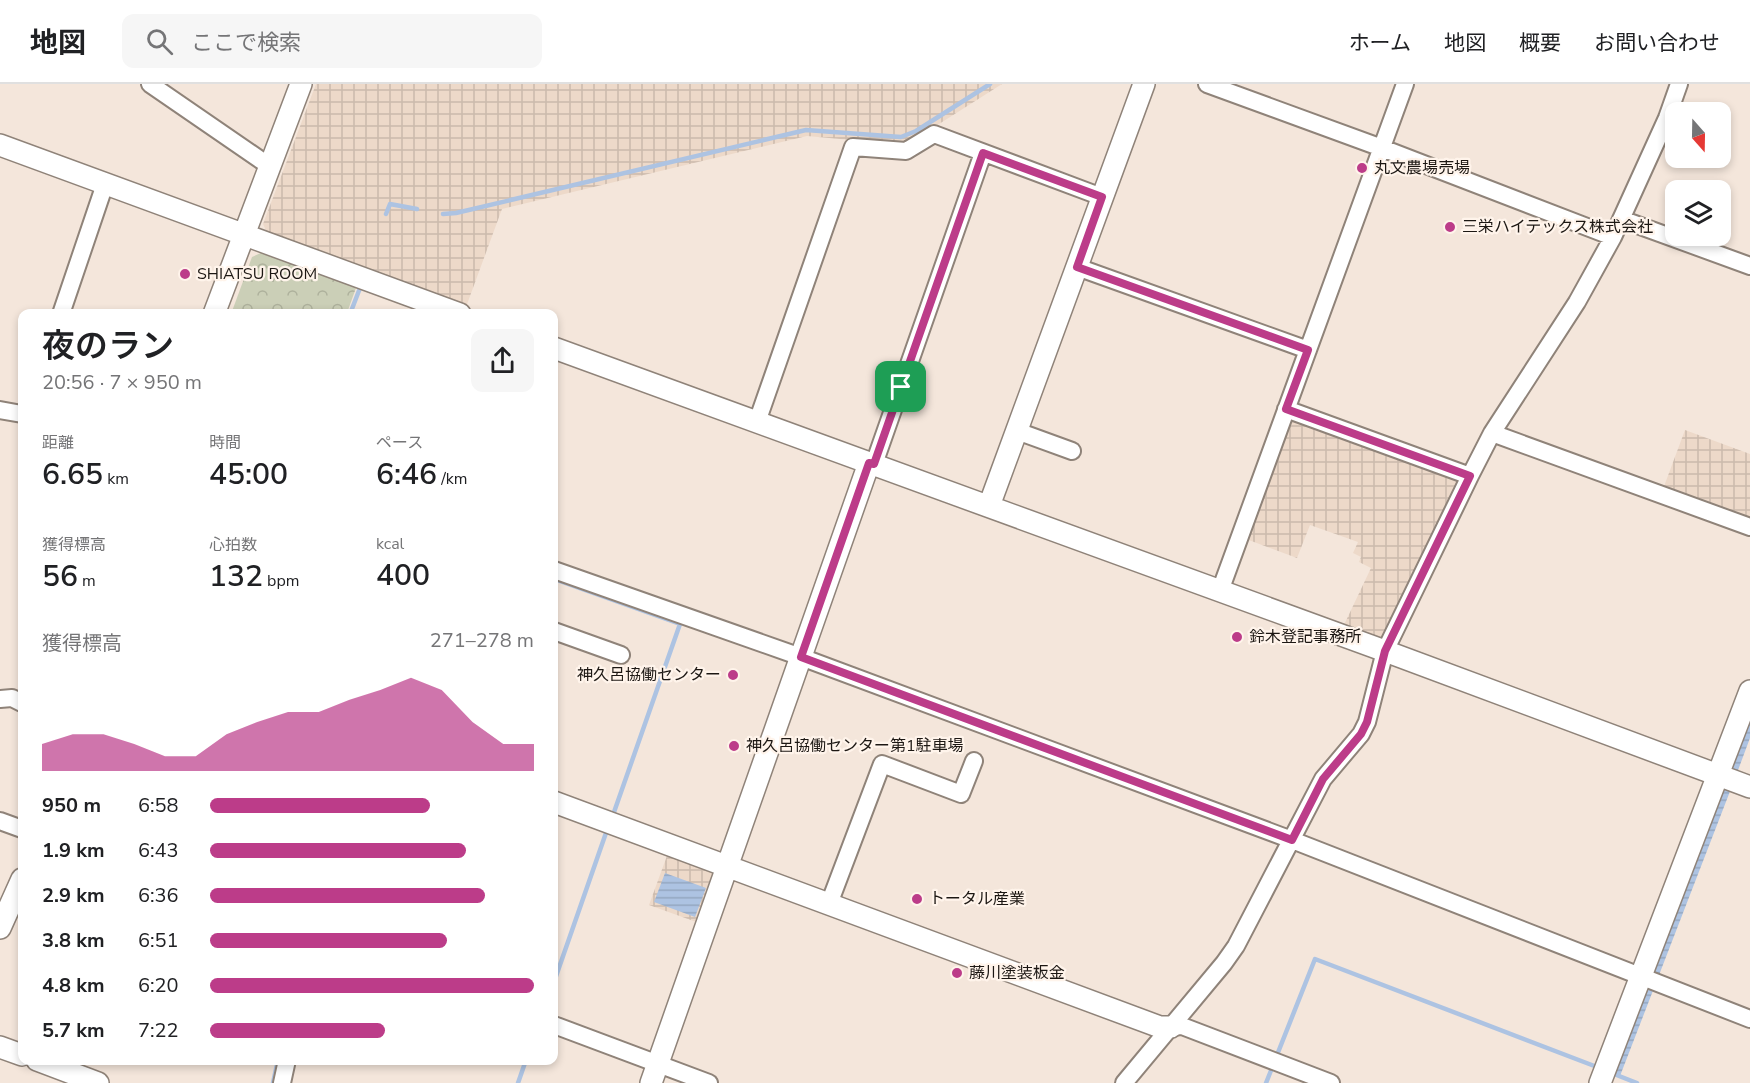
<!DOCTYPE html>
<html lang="ja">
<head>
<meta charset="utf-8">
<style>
	:root { --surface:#fff; --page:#f6f6f6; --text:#202124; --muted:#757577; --line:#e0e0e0; --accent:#bc3c89 }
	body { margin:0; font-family:"Nunito Sans","Noto Sans JP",sans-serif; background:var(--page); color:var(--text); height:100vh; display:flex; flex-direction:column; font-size:22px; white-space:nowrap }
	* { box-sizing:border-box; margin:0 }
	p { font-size:20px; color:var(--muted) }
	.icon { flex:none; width:33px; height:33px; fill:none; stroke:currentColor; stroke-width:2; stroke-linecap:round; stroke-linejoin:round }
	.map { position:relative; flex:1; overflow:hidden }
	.sheet { position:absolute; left:18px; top:225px; width:540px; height:756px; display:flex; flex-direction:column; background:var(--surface); border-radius:12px; box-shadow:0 3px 9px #0003 }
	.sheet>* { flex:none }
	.needle { width:39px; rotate:160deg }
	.controls { position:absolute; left:1665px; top:18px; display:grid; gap:12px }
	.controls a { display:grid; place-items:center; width:66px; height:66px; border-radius:12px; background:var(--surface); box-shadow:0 3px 9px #0003; font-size:30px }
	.pin { position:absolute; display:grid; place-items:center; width:51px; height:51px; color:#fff; margin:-26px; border-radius:12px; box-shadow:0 3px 9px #0006 }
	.round { display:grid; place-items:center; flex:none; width:63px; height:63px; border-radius:12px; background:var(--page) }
	.summary { display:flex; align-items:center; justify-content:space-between; height:102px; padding:0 24px }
	h1 { font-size:33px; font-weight:600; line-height:45px }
	.figures { display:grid; grid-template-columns:repeat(3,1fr); gap:9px; height:102px; padding:6px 24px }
	.figures div { display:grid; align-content:center }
	.figures b { font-size:30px; font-weight:600 }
	.figures small { font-size:16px; font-weight:400 }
	.figures p { font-size:16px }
	.chart { height:168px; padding:12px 24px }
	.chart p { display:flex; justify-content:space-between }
	.chart svg { width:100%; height:108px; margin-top:6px; fill:var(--accent); opacity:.7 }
	ul { padding:0 24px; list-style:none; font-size:20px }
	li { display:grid; grid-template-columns:96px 72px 1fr; align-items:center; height:45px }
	li i { height:15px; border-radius:8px; background:var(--accent) }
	header { display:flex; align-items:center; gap:36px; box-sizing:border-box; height:84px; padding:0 30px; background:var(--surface); border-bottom:2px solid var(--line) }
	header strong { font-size:28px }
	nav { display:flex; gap:33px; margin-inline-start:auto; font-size:21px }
	.search { width:420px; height:54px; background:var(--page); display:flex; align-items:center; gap:15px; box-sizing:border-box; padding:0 21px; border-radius:12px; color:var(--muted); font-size:22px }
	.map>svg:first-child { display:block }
	.industrial { fill:url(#industrial-grid) }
	.park { fill:url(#park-crowns) }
	.water { fill:url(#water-rules) }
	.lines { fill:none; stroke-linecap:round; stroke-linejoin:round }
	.stream { stroke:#adc3e2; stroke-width:4.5 }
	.minor-casing { stroke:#8f8379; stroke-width:20 }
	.tertiary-casing { stroke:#8f8379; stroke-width:24 }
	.minor { stroke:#fff; stroke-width:16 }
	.tertiary { stroke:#fff; stroke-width:21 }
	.route-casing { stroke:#fff; stroke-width:12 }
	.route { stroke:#bc3c89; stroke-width:8 }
	.poi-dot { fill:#bc3c89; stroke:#fff4eb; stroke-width:2 }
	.labels { text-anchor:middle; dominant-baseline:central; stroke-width:4.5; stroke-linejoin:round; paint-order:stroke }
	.poi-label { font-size:16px; fill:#1c1713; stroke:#fff4eb; text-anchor:start }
</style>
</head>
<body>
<header>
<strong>地図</strong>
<div class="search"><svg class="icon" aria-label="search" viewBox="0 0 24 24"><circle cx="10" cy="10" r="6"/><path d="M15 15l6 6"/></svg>ここで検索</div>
<nav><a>ホーム</a><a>地図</a><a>概要</a><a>お問い合わせ</a></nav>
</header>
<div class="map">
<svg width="1750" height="999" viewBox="0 0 1750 999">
	<defs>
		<pattern id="industrial-grid" width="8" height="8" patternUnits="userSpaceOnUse" patternTransform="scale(1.5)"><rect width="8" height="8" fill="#edd9c9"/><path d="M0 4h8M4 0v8" fill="none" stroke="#cbbaac"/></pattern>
		<pattern id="park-crowns" width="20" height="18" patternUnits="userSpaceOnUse" patternTransform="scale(1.5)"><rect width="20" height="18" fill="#cbcfb7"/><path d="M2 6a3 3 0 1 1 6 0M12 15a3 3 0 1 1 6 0" fill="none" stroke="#aeb19c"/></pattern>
		<pattern id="water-rules" width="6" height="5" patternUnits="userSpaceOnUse" patternTransform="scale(1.5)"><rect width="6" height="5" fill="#adc3e2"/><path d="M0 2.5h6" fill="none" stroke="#94a7c1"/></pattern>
	</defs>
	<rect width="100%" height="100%" fill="#f4e6db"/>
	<path class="industrial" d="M316,0H1002L906,61L807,52L502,125L466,223L268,151L263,140Z
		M1290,334L1460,397L1384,555L1380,557L1343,543L1371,484L1359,478L1361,473L1353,469L1358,458L1310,441L1297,474L1246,455Z
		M1685,346L1750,370V437L1663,405Z
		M668,769L715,786L699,839L649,821Z"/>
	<path class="park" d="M265,167L357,201L347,229L231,230L252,173Z"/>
	<path class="water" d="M1750,634V654L1734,697L1620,992L1614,990Z
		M665,789L706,804L695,833L654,818Z"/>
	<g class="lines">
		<path class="stream" d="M386,130L390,120L417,125
			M443,130L456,129L806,46L901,53L916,47L990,0
			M350,230L360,204
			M554,495L680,540L613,731
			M554,898L607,746
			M1277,971L1315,875L1597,983
			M1614,990L1637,999
			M273,999L278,976
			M518,999L526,976
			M1266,999L1272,984"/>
		<defs>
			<path id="minor" d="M150,0L262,77L270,80
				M1207,0L1382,64L1613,153
				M1621,135L1750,182
				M1077,183L1308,266
				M61,230L105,100
				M1286,325L1470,392
				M0,326L22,330
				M757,338L853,63L906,67L934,50L1102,113
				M1017,347L1072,367
				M1492,349L1750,443
				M874,380L983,69
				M554,486L801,573L1292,756L1750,935
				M1220,507L1405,0
				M554,547L621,571
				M0,615L12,614L22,619
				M0,737L22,745
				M829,820L882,680L961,710L974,677
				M554,941L709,999
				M1171,943L1182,942L1331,999
				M282,999L287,976
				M1124,999L1224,879L1236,862L1323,695L1361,650L1367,638L1385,567L1470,392L1492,349L1577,218L1613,153L1667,34L1679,0"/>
			<path id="tertiary" d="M0,61L460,230
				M214,230L301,0
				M554,264L1385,567L1750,703
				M989,422L1144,0
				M554,718L1160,943H1171
				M0,844L22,795
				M0,963L22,971
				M37,976L98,999
				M651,999L869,379
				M1600,999L1750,607"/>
		</defs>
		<use href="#minor" class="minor-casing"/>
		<use href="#tertiary" class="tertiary-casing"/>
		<use href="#minor" class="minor"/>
		<use href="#tertiary" class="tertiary"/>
	</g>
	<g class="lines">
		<defs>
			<path id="route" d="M983,69L1102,113L1077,183L1308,266L1286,325L1470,392L1385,567L1367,638L1361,650L1323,695L1292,756L801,573L869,379L874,380Z"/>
		</defs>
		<use href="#route" class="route-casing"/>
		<use href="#route" class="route"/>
	</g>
	<g class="poi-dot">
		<circle cx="1362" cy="84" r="6"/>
		<circle cx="1450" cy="143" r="6"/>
		<circle cx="185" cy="190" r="6"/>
		<circle cx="1237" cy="553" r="6"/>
		<circle cx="733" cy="591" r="6"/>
		<circle cx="734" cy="662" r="6"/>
		<circle cx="917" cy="815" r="6"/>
		<circle cx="957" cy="889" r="6"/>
	</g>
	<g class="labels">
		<g class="poi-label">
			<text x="1374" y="84">丸文農場売場</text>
			<text x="1462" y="143">三栄ハイテックス株式会社</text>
			<text x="197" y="190">SHIATSU ROOM</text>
			<text x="1249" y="553">鈴木登記事務所</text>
			<text x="721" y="591" text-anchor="end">神久呂協働センター</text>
			<text x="746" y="662">神久呂協働センター第1駐車場</text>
			<text x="929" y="815">トータル産業</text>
			<text x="969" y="889">藤川塗装板金</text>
		</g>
	</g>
</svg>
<div class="controls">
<a><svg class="needle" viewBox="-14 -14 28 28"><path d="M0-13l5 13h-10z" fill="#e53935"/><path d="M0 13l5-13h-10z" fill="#757577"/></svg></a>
<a><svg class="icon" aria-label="layers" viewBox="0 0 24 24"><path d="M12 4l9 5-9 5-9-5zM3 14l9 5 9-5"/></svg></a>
</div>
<div class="pin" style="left:901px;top:303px;background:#1e9e55"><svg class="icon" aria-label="arrive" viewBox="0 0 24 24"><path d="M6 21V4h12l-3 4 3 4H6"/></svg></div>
<section class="sheet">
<div class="summary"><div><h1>夜のラン</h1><p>20:56 · 7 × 950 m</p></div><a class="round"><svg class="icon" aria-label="share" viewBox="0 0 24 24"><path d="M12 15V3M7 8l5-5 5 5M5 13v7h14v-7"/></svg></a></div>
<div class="figures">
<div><p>距離</p><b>6.65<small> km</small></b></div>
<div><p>時間</p><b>45:00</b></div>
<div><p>ペース</p><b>6:46<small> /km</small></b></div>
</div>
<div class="figures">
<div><p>獲得標高</p><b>56<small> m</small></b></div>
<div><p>心拍数</p><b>132<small> bpm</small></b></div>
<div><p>kcal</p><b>400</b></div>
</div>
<div class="chart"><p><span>獲得標高</span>271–278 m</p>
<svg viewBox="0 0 160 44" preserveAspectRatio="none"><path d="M0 44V33L10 29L20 29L30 33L40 38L50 38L60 29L70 24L80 20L90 20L100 15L110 11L120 6L130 11L140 24L150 33L160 33V44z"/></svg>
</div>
<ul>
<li><b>950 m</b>6:58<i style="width:68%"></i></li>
<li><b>1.9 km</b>6:43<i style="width:79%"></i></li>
<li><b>2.9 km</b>6:36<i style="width:85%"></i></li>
<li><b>3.8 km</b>6:51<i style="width:73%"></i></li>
<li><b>4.8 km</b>6:20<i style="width:100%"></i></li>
<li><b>5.7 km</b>7:22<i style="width:54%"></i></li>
</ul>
</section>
</div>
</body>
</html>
